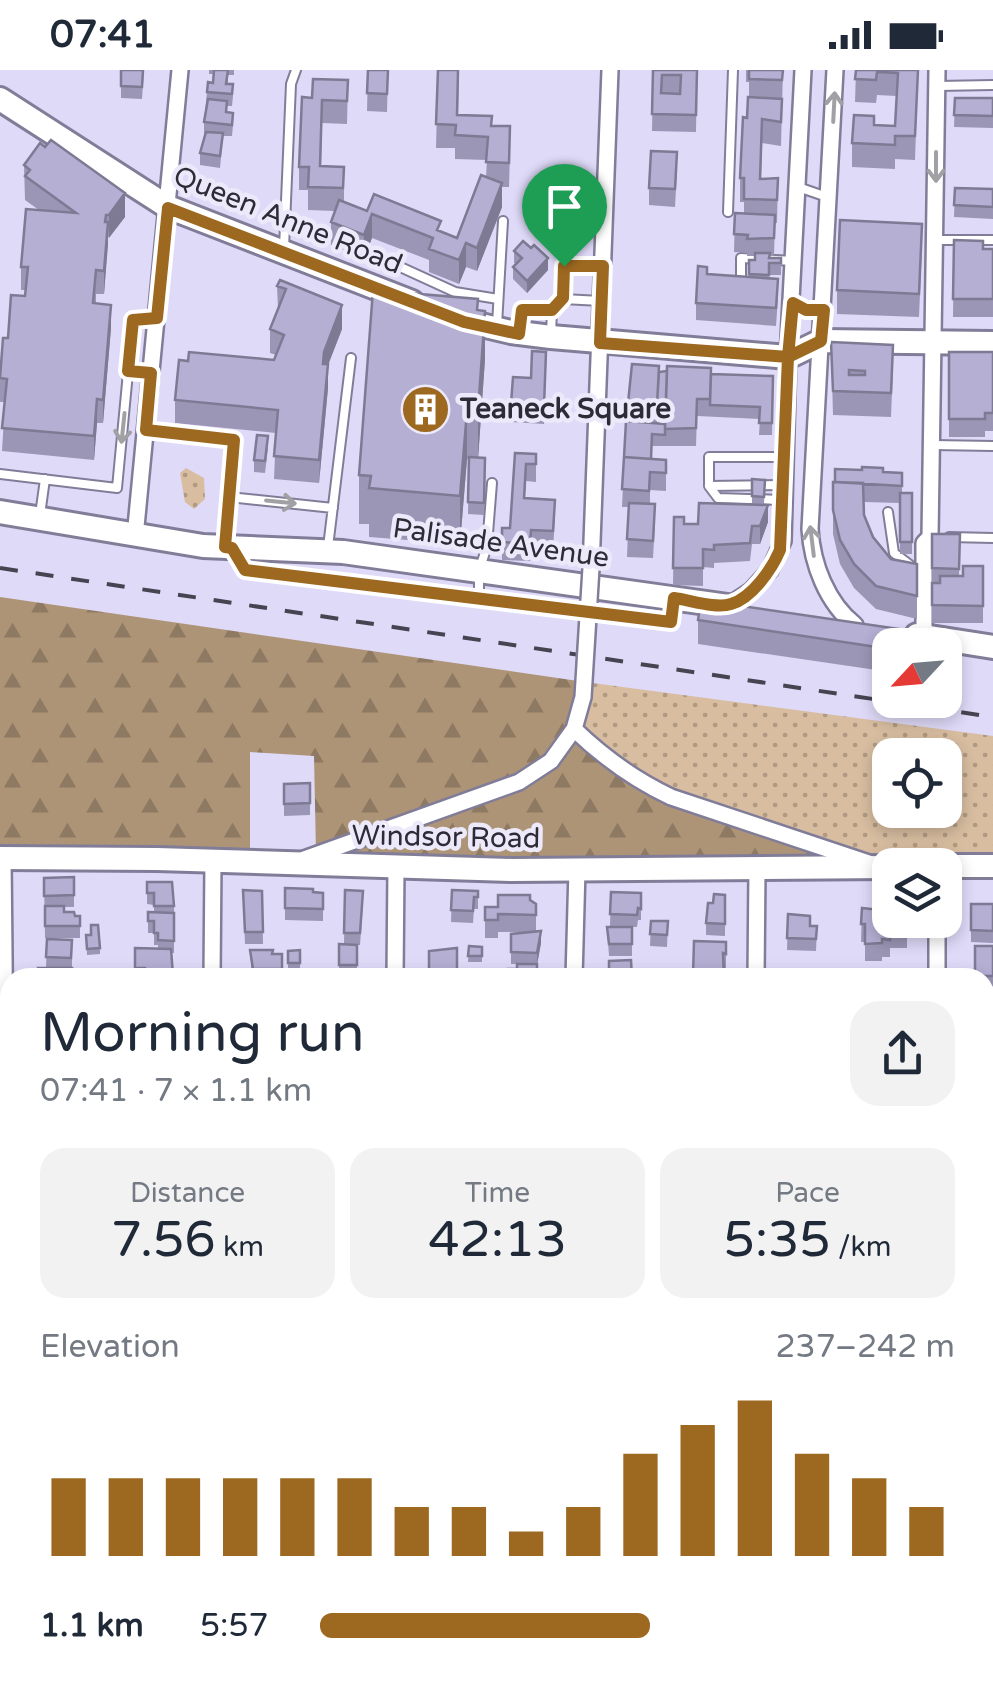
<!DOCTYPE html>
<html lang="en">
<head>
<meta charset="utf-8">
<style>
	:root { --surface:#fff; --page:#f2f2f3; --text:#1f2937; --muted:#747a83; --accent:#9d6820 }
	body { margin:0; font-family:"Varela Round",sans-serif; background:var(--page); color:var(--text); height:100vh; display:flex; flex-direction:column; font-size:38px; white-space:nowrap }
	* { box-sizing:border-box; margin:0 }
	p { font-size:32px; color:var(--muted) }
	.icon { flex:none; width:55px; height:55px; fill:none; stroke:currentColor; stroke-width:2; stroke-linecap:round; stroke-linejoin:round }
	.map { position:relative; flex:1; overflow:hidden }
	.details { position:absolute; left:0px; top:898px; width:995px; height:718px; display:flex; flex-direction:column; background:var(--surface); border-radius:30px 30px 0 0; box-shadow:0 5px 15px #0003 }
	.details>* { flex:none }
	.needle { width:65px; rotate:244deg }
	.fabs { position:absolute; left:872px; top:558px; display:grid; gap:20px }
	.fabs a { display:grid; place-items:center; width:90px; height:90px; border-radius:20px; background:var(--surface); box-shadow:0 5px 15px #0003; font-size:50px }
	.pin { position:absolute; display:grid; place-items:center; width:85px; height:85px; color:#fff; margin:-102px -42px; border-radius:50% 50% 50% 0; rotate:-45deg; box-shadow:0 0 10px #0007 }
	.pin .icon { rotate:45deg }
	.round { display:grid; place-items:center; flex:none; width:105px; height:105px; border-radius:30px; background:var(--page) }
	.head { display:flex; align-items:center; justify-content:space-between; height:170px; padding:0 40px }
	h1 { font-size:55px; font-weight:600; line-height:75px }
	.stats { display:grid; grid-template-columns:repeat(3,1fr); gap:15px; height:170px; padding:10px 40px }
	.stats div { display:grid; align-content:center; border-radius:25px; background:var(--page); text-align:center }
	.stats b { font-size:50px; font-weight:600 }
	.stats small { font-size:28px; font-weight:400 }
	.stats p { font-size:28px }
	.chart { height:280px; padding:20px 40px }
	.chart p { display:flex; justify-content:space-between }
	.chart svg { width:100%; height:180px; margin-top:10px; stroke:var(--accent); stroke-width:6 }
	ul { padding:0 40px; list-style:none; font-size:32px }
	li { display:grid; grid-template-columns:160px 120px 1fr; align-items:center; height:75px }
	li i { height:25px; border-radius:12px; background:var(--accent) }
	.status { display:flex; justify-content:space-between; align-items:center; height:70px; padding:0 50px; background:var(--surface); direction:ltr }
	.status svg { height:28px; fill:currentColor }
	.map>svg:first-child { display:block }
	.forest { fill:url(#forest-firs) }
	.park { fill:url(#park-dots); fill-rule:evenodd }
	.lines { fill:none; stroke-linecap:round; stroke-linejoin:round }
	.lane-casing { stroke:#817d98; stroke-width:12 }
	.street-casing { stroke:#817d98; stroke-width:20 }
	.secondary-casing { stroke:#817d98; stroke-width:28 }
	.lane { stroke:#fff; stroke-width:8 }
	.street { stroke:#fff; stroke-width:15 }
	.secondary { stroke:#fff; stroke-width:22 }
	.rail { stroke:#474452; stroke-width:4; stroke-dasharray:18 18; stroke-linecap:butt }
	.street-bridge-casing { stroke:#817d98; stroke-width:20; stroke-linecap:butt }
	.street-bridge { stroke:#fff; stroke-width:15 }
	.wall { fill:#9b96b5 }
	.shaded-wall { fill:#7e7a94 }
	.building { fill:#b4afd3; stroke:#7e7a94; stroke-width:2.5; fill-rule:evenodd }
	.oneway { stroke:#a0a0a5 }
	.route-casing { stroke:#fff; stroke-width:20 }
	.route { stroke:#9d6820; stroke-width:12 }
	.labels { text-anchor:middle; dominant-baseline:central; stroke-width:9; stroke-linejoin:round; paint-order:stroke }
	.street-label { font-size:28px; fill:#2d2b36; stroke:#ece9fb }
	.poi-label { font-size:28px; font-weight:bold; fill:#2d2b36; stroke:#ece9fb; text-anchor:start }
</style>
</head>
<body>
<div class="status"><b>07:41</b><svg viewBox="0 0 49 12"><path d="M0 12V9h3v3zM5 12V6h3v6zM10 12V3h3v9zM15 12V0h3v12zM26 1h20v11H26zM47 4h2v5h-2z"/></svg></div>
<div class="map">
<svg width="993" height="1614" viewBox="0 0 993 1614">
	<defs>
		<pattern id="forest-firs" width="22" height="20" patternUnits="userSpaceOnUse" patternTransform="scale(2.5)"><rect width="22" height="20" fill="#ae9477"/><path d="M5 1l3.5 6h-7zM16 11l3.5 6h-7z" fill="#8e7962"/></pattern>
		<pattern id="park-dots" width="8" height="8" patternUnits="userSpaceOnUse" patternTransform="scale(2.5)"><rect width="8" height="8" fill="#d8bda0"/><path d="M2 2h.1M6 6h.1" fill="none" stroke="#b09a83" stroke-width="1.8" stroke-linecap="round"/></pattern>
	</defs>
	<rect width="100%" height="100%" fill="#dfdaf8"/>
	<path class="forest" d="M0,527L585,612L882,797L512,800L316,784L314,686L250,682V792L0,788Z"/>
	<path class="park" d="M186,398L204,408L205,429L194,439L185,432L180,403Z
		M585,612L993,666V796L882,797L617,706L582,667ZM890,685H945V740H890Z"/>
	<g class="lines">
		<defs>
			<path id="lane" d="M937,16L993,15
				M798,117L830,128
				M728,142L733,0
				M937,170H993
				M284,178L291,14L296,0
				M372,184L455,222L498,229
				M741,216V188L794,191
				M563,229L601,231
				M793,233L806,240H822
				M497,255L503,151
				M519,260L522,240L526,238L552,240
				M551,264L552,240L563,229L565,196L603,195
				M146,361L234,370L225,473
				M933,375L993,376
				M0,404L117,418L133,250L157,248
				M783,415L709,416V387H786
				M709,416L718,428L782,430
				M229,427L333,438
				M888,442L894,483L910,495
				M40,445L45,409
				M949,467L993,468
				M328,477L351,288
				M234,480L245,500L479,529V501L487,476L492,413
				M479,529L671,552L674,530"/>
			<path id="street" d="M835,0L810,459C812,494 827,533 855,555
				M135,467L180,0
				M591,498L610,0
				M728,536L751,521L770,500L783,471L788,287L803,0
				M924,566V473L930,467L937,0
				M583,627L574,659C604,688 633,709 671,727L869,793
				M3,788L10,1454
				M304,789L519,712L551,691L574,659
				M212,908L213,790
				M395,908L396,796
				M574,908L577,799
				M756,908L757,798
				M937,908V850
				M985,1375H993
				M12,1605V1614
				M205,1614V1605
				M387,1614V1605
				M569,1614L570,1605
				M750,1614V1605
				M931,1614V1605"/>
			<path id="secondary" d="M0,29L168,137L412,232
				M456,249L511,262L551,267L788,287L821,271L993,273
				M0,442L203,476L343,482L728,536
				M917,565L993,577
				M0,788L157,789L512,800L890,797
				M945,796H993"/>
		</defs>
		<use href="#lane" class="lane-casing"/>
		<use href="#street" class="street-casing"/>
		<use href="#secondary" class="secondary-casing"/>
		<use href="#lane" class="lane"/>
		<use href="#street" class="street"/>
		<use href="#secondary" class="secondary"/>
		<path class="rail" d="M0,498L993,647"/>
		<defs>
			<path id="street-bridge" d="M583,627L591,498"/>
		</defs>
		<use href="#street-bridge" class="street-bridge-casing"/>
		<use href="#street-bridge" class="street-bridge"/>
	</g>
	<path class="wall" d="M144,0L142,29L121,28V16Z
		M209,0H234V5H228V14L233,26L232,36H227V42L233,55L232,66H223L220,98L200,95V83L205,64H204V52L207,22L213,13L214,4H209Z
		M368,0H388L387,42L367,41Z
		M438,0H459L458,45L492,56L510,80L509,117H502V137L477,201L466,197L459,214L429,202V190L372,168L364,188L331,175V152L335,141L308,140V120H299V97L312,28L348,10L347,54L322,53L321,96L344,97V132L367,141L441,162L457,168L486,107L487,90L455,89V78H436Z
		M653,0H697L696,62L652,61Z
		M746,0H783L781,76L762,73L761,109L778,108L777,153H775L774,185H770L769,188H781V205H769V209L778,227L776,256L696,250V233L707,204L749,207V190H755V186H747V183L734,182L735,143H744V132H740V108L749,27V12H746Z
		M856,0H918L915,90L895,89V99L852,97V73L874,55L895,56L897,26L877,25L876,33L855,32Z
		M955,28H993V58L954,57Z
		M24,95L125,147L108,168L104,224H96V233L111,258L103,353H97L94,390L2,381L5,332H0V308L8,268L25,226L26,220H21V197L39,140L25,130Z
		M677,100L675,137L649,135V118Z
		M955,118L993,119V149L954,147Z
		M954,170L983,179H993V247H953Z
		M922,177L919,247L837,244V220Z
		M514,181L548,200L527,223L513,209V197L516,194L514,193Z
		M280,210L342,259L328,295V318L319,413L274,409L276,363L175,353V330L274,290L276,285L270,283V259L278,239L277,216Z
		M478,240L485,289L478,388H485L484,445L468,444L469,390L467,389L460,474L369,467V454H359V405Z
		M831,272L893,298L891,347L833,345Z
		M546,282L544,354L511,352V334L531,308Z
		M949,282H993V361H985V367H949Z
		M659,302L773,306L772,365H759L760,349L697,346L696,376H652V389L666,390V421L650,420V434L655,452L653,488L627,487L629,437H622L626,351L665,354V345H657V353L628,351V333Z
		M268,378L265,403L254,402V390Z
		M515,383L536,384V412L526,411L525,429L555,448L553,479L531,477L530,491L502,490V458H510Z
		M883,402L902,403V423H912V484H900V433L864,432V445L873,467L891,489L917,494V549L876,539L854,518L840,494L833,464V412Z
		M752,409L765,410L764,435L768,452L760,474H752L750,491L714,493V498L703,497V516L673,515L674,447L684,454H698L752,434Z
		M932,464H960L959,506H963L983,496V553H932Z
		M698,550L947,566V590L945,575H890V602L698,574Z
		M310,713V745L284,746V714Z
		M74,807V837H64V842L75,846H80V868H45L44,808Z
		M147,812L174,836V883H171L173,908H135V878H158V875H154V863H148V842H154V835L147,834Z
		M285,818L323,823V851L285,850Z
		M243,820L262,821L263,874H245Z
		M345,820L363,833L360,875H352H357V907H339V874H344Z
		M452,820L478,821V839H474L473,853L451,852Z
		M611,822L641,823V850H638L637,857L610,856Z
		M725,825V866L706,865V853L713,833Z
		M530,830L536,834V862L541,873L537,894L517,899V894H511V864L528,862H498V868H485V837H498Z
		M971,834H993V873L971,872Z
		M862,838L907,850V878H890V887H882V891H865V872H861Z
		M788,844L810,856H817L816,881L787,880Z
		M651,851H668L667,877L650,876Z
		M607,857H632V886H609Z
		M86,865L100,878V884L87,885Z
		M47,869L72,870V904L46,898Z
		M694,871L726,872V901H724V908H693Z
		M469,876L482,877V892H468Z
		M975,876H993V918H985V908H975Z
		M457,878V908H429V881Z
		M250,880L272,884H282V908H252Z
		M300,880V898L288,899V881Z
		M985,923H993V955H991V961H993V1030H985Z
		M985,1034H992V1068H985Z
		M985,1071H993V1105H985Z
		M985,1149H993V1182L990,1183V1207H985Z
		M985,1262L989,1273V1294H985Z
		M985,1388H993V1437L985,1436Z
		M985,1466H988V1524H985Z
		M150,1605H168V1608H150Z
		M244,1605H276V1614H244Z
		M864,1605H899L900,1614H864Z"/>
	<path class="shaded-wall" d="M502,113V137L477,201V178Z
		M125,123V147L109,168V145Z
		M372,144V168L364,188V165Z
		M108,152V175L104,224V201Z
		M466,173V197L459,214V190Z
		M548,188V200L527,223V211Z
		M111,235V258L103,353V330Z
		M342,235V259L328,295V318L319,413L324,282Z
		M485,241V289L478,390V342Z
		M97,329V353L94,390V366Z
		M467,341V389L460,474V426Z
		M768,435V452L760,474V456Z
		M947,566V590L945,604V581Z
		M541,861V873L537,895V883Z"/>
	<path class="building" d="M121,0H143L142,17L121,16Z
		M214,0H228L226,14H233L232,24L207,22L208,12L213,13Z
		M368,0H388L387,24L367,23Z
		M438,0H458L457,45L492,46L491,56H510L509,93L486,92L488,67L455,65L456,55L436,54Z
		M653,0H697L696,45L652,44ZM662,5H681L680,24L661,23Z
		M749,0H783L782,10L749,9Z
		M856,0H918L915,66H895V75L852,73L854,45L874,46V55L895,56L898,3L877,2L876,10L855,9Z
		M313,9L348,10L347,31L322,30L320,96L344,97L343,118L308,117L309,97H299L302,27L312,28Z
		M748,27L782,29L781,52L762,49L760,109L778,108L777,130L744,129V108H740L743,47L747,48Z
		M955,28H993V46L954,45Z
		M208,29L227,31L226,42L233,43L232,55L204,52Z
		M206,62L223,63L220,86L200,83Z
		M51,70L125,123L109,145H106L105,152H108L104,201L96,200L93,233L111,235L103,330L97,329L94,366L2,358L7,309L0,308L3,268H8L11,225L25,226L28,197H21L26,139L76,143L25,106L30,100L24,95L40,73L45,77Z
		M651,81L677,82L675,119L649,118Z
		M481,105L502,113L477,178L466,173L459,190L429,179L433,168L372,144L364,165L331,152L339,130L367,141L374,124L441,151L437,160L457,168Z
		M955,118L993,119V137L954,135Z
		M735,143L775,145L774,168L747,169L748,165L734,164Z
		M840,150L922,154L919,224L837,220Z
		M954,170L983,171V179H993V229H953Z
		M523,171L531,178L534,175L548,188L527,211L513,197L522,188L514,181Z
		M755,183H770L769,188H781V193H769V205L749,204V190H755Z
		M698,196L707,197V204L778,209L776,238L696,233Z
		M280,210L342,235L324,282L323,294H328L319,390L274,386L278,340L175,330L179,290L188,291L189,282L274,290L284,265L270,259L286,219L277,216Z
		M373,220L478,229L477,240L485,241L478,342L467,341L460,426L369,418L371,406L359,405Z
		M831,272L893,275L891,323L833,321ZM849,300L865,301V305H849Z
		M532,281L546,282L544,336L511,334L513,307L531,308Z
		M949,282H993V343H985V349H949Z
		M632,294L659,296L657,335L628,333Z
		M667,296L711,298L710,329H697L696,358L665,359Z
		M667,301L666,333H657L659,302Z
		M711,304L773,306L772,353H759L760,337L710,335Z
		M626,351L665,354V365L652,364L651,389L624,387Z
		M257,365L268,366L265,391L254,390Z
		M515,383L536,384V394H526L524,428L555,430L553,461L531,460L530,474L502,472V458H510Z
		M469,387L485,388L484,433L468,432Z
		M624,387L666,390V403L650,402L649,421L622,419Z
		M862,397L883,398V402L902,403V416L835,412V399L862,400Z
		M752,409L765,410L764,427L752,426Z
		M833,412L863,413L864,445L873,467L891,489L917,494V526L876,516L854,494L840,470L833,440Z
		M900,423H912V472H900Z
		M629,433L655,434L653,471L627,469Z
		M699,433L768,435L760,456H752L750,473L714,475V480L703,479V498H673L674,447H684V454H698Z
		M932,464H960L959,499L932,498Z
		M963,496H983V536L932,535V513H940V506H963Z
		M701,530L947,566L945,581V575H890V579L698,550Z
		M310,713V733L284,734V714Z
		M74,807V825L44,826V808Z
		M147,812H172L174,836H154V823H147Z
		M285,818L313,819V822L323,823V839L285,838Z
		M243,820L262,821L263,862H245Z
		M345,820L363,821L360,863H344Z
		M452,820L478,821V827H474L473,841L451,840Z
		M611,822L641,823V839L638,838L637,845L610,844Z
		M714,824L725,825V854L706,853L708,833H713Z
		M498,825H530V830L536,834V845L498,844V850H485V837H498Z
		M971,834H993V861L971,860Z
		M45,836H64V842H74L75,846H80V856H45Z
		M862,838L890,841V850H907V860H890V870L882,869V873L865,874V854H861Z
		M148,842L174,843V871L158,870V863H154V851H148Z
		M788,844L810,846V856H817L816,869L787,868Z
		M651,851H668L667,865L650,864Z
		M91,855H98L100,878L87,879L86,865H91Z
		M607,857H632V874H609Z
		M541,861L537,883L511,882V864Z
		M47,869L72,870L71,888L46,887Z
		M694,871L726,872V884L723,883L724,907L693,906Z
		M339,874L357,875V895H339Z
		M469,876L482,877V886H468Z
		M975,876H993V906H975Z
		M135,878L171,879L173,905H145V898H135Z
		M457,878V900H429V881Z
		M250,880H273L272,884H282V899H253Z
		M300,880V893H288V881Z
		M631,890L632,908H604L609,907V891Z
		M517,894H537V908H508V899H517Z
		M38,898H72V904H82V908H38Z
		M985,923H993V943H985Z
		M985,945H991L993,977H985Z
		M985,992H993V1018H985Z
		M985,1034H992V1056H985Z
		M985,1071H993V1093H985Z
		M985,1106H988L985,1132Z
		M985,1149H993V1165H990V1189H985Z
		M989,1261V1282H985V1262Z
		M985,1388H993V1419H985Z
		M985,1466H988V1507H985Z
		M59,1605H87L88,1614H59Z
		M321,1605H351L352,1614H321Z
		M424,1605H443V1614H424Z
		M496,1605H530L532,1614H496Z
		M603,1605H636V1614H603Z
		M686,1605H710V1614H686Z
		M780,1605L815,1606V1614H787V1609H780Z
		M864,1605H899L900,1612H864Z
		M956,1605H988V1614H956Z"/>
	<defs><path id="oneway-shaft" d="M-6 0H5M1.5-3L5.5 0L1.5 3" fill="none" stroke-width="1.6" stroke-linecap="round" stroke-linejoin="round" transform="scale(2.5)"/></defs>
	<g class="oneway">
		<use href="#oneway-shaft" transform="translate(834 37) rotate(-87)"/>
		<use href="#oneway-shaft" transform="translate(936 97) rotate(90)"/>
		<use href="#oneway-shaft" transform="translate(123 358) rotate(96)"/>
		<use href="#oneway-shaft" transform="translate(281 432) rotate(6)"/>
		<use href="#oneway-shaft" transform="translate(812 471) rotate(-97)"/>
	</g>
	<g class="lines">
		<defs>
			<path id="route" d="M564,196L563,228L552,240H522L519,264L464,252L168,138L157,248L133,250L128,301L151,303L146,360L234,370L225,477L232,478L245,500L671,552L674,528C690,530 716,539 731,534C752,528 772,499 780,480L788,287L821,271L824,240H806L793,233L788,287L600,273L603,196H564"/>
		</defs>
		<use href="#route" class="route-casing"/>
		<use href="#route" class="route"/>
	</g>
	<defs>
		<symbol id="building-disc" viewBox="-11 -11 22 22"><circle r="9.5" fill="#9d6820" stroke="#ece9fb"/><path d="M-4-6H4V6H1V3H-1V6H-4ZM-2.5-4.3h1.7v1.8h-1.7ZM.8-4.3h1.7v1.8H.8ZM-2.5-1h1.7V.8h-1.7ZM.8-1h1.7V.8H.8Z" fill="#fff"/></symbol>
	</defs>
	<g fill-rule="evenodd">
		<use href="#building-disc" x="398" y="312" width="55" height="55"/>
	</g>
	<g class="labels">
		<g class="street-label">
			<text transform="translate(288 150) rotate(22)">Queen Anne Road</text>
			<text transform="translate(501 473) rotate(8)">Palisade Avenue</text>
			<text transform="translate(446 767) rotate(1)">Windsor Road</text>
		</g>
		<g class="poi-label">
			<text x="460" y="339">Teaneck Square</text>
		</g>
	</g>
</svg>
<div class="fabs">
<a><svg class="needle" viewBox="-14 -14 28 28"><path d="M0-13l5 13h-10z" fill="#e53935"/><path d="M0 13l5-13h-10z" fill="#747a83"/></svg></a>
<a><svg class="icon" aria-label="locate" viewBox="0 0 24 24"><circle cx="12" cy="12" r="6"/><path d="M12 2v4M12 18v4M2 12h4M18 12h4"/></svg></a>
<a><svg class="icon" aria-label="layers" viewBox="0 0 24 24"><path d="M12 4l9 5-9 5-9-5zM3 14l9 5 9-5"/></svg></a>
</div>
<div class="pin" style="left:564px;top:196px;background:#1e9e55"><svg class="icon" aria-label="arrive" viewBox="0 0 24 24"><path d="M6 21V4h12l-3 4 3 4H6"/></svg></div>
<section class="details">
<div class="head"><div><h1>Morning run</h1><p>07:41 · 7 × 1.1 km</p></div><a class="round"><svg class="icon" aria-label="share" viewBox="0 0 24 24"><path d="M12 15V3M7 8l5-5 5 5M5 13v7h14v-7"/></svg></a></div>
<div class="stats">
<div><p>Distance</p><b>7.56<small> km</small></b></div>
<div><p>Time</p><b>42:13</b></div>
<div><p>Pace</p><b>5:35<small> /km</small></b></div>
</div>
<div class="chart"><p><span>Elevation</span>237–242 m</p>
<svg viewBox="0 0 160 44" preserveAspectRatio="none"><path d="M5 44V25M15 44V25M25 44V25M35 44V25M45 44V25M55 44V25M65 44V32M75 44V32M85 44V38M95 44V32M105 44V19M115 44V12M125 44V6M135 44V19M145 44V25M155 44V32"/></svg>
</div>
<ul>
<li><b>1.1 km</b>5:57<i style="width:52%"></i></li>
</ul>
</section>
</div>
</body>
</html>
